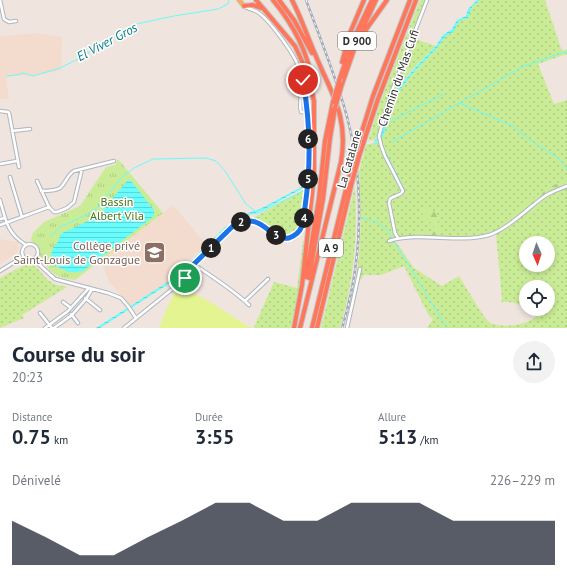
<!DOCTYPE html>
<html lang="fr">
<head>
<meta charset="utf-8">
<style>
	:root { --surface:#fff; --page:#f2f2f3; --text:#1f2937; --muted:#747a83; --accent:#111827 }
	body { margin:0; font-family:"PT Sans",sans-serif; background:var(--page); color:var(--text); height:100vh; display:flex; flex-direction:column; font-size:15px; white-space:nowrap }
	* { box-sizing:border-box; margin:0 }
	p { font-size:13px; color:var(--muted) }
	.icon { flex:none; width:22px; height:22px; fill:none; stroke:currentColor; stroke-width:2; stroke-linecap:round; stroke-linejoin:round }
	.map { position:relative; height:328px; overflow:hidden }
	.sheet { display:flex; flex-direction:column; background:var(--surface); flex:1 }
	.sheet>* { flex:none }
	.needle { width:26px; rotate:177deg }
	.fabs { position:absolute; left:519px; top:236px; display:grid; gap:8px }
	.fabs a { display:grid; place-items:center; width:36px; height:36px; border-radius:50%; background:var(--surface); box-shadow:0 2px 6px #0003; font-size:20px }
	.pin { position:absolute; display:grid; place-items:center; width:34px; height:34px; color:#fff; margin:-17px; border:2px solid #fff; border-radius:50%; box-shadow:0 1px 4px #0007 }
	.km { position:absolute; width:20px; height:20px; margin:-10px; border-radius:50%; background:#222; color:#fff; font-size:11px; line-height:20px; text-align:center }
	.round { display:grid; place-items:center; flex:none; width:42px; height:42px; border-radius:21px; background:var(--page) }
	.head { display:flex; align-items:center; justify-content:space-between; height:68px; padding:0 12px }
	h1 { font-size:22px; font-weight:700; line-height:30px }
	.figures { display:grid; grid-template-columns:repeat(3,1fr); gap:6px; height:68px; padding:4px 12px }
	.figures div { display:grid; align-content:center }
	.figures b { font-size:20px; font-weight:700 }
	.figures small { font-size:11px; font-weight:400 }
	.figures p { font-size:11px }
	.chart { height:112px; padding:8px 12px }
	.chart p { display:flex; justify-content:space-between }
	.chart svg { width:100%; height:72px; margin-top:4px; fill:var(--accent); opacity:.7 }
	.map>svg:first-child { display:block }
	.education { fill:#f3dccd }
	.grass { fill:url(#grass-dots); fill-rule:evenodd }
	.forest { fill:url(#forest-firs) }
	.park { fill:url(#park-tufts) }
	.pitch { fill:#e4f491 }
	.water { fill:url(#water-rules) }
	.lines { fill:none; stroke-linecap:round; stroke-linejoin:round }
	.stream { stroke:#68fcfc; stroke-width:1 }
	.minor-casing { stroke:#aeb6be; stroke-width:4.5 }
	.major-casing { stroke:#c4c4c4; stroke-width:5.5 }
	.highway-casing { stroke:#c4c4c4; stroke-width:6 }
	.minor { stroke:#fff; stroke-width:2.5 }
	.major { stroke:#ffa954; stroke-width:3.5 }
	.highway { stroke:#ff765a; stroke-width:4 }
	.rail-casing { stroke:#a0abb9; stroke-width:2.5 }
	.rail { stroke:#fff; stroke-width:1; stroke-dasharray:3; stroke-linecap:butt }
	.highway-bridge-casing { stroke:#c4c4c4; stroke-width:6; stroke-linecap:butt }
	.highway-bridge { stroke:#ff765a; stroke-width:4 }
	.route-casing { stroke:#fff; stroke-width:8 }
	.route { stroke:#1a73e8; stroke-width:5 }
	.labels { text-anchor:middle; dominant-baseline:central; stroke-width:3; stroke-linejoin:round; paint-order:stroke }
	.shield { fill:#fff; stroke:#6c6c6c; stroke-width:1 }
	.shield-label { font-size:11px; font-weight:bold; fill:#2d2d2d }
	.street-label { font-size:12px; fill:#2d2d2d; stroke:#fff }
	.park-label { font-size:12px; fill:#417513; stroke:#fff }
	.education-label { font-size:12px; fill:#785e54; stroke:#fff; text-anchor:end }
	.water-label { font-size:13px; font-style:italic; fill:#047d87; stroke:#fff }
</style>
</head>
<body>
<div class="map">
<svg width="567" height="328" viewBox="0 0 567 328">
	<defs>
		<pattern id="grass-dots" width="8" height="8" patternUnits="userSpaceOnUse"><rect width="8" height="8" fill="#caec96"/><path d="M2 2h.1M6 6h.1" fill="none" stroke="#aecb82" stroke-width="1.8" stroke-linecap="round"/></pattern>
		<pattern id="forest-firs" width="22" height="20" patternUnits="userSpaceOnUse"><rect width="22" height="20" fill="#caec96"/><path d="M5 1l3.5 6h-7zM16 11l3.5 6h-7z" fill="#aecb82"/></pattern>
		<pattern id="park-tufts" width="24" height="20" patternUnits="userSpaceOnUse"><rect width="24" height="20" fill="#caec96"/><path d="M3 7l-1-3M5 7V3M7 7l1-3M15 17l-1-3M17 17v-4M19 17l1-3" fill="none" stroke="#aecb82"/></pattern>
		<pattern id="water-rules" width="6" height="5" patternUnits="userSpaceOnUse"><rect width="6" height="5" fill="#68fcfc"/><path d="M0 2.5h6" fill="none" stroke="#5ad8d8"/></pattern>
	</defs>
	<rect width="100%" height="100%" fill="#f0e4df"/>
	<path class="education" d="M38,33L62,37L61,70L39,75L6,76L9,99H0V36Z
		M173,205L206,244L172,278L160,287L162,289L160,291L158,288L131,305L109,282L101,260Z
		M0,239L18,242L19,250L17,253L0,264Z"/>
	<path class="grass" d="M420,0H426L416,24L412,38L390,93L380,124L378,138L368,141L381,100Z
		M480,0H545L562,51L567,49V54L538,64L554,104L567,100V185L546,194L499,229C475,240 447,236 422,236C412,236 402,235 394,239L414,268L442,286L459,276C464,284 485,320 490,323C504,328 524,326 536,317C523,307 520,301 502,302L501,300L502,299L496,234L547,196L567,188V328H427L433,319L429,316L404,266L381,275H364L361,280L356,279L359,255L361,221L359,172L366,145L381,141L395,96L414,72L437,48L445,37L454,31L459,21L468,18L472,7ZM526,243H548V265H526ZM526,287H548V309H526Z
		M415,39L436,46L412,70L393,95L392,94Z
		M355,186C358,234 354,282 340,328H321Z
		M305,189C303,203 303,248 277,232C269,227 263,220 253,218Z
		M303,241H305L299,289L292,328H255L254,327L274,282L297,288Z
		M28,263C38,264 42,277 51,282C55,285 62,286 67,287L22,315L24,318L0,328V278Z"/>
	<path class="forest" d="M567,179V185L549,191L503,226L502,223L522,208L525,207V205L543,191L547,190L550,187Z
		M425,209C441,210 436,220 440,231L436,236L413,235L414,232L435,231C435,224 430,221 424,219V217L427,216L426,213L416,215Z"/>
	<path class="park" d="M118,159L163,213L75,280C68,279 59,278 53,273C45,267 37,250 31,240L33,233L44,222L80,206L106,167L115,165Z"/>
	<path class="pitch" d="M182,287L210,302L251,328H159C164,317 172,291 182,287Z"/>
	<path class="water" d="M477,0H480L472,7L468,18L459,21L454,31L445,37L437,48L414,72L395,96L383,136L379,140L374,142V140L378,138L381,135L393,95L413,70L436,46L443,35L452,29L457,20L466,16L468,9Z
		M128,180L132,182L154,210V216L83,271L77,272H69L56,266L52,261L51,255L53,248L59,240L60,234L84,223L101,212Z
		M305,185V187L263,210L244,217L225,229L183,272L170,283L100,328H96L169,281L182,270L224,228L243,215L262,208Z"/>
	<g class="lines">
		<path class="stream" d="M7,76L16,75L23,73L33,76L60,68L78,59L136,24L174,16L218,9L228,4L229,0
			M459,103L513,126L537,145L557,157L567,169
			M381,140L387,125L389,122L444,94
			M392,142L522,67L567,51
			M374,143L379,142
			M383,147L404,189V192L399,196
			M346,152L351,147
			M253,213L256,214L263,211L305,190
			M362,218L377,222L387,230L444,323L446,328
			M50,237L60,227L82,217L97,208L122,177L134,168L153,159L206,158L216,161L225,171L246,204L255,211"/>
		<defs>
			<path id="minor" d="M0,0L4,19L9,22L16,21
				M290,80L296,81C305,93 298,101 301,112H306
				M0,111L8,112L9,113L19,167
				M12,131L30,129
				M0,164L17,161
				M10,177L22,217
				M37,181L49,207L54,212H57L67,208L74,202L82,169
				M41,191C46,191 55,191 60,188C66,183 67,175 74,171L114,161
				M0,200C6,221 7,233 26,245
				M0,219L5,218
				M0,225L49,207
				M398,238L395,233L389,203L390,199C394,195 401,196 403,191L385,156L381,145L379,136L390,96L427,0
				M389,241C421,231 457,244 489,235C508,229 529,207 545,196C551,192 560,189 567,186
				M22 252a8 8 0 1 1 16 0a8 8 0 1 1-16 0Z
				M37,256L41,266
				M33,259L55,279L108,293L121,298L128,306L136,318
				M193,264C213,277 232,289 249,305
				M0,271L16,261L25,258
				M85,298L100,310
				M245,301L268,279
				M63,302L71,308
				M40,313L52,328
				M71,314L78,323
				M45,328L68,311L89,288
				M54,328L72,315L86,299L92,289
				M124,328L181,282L193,264L234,225C241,222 248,219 256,222C271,226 287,253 302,227C312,194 311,91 296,61C290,49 270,21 259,13C255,10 249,9 245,7
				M347,328L360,269"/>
			<path id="major" d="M239,0L244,6"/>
			<path id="highway" d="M256,0L295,46L308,74L314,101V172L313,185L302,285L294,328
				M273,0C292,23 307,50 312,80
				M279,0L294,20L312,53
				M292,0C301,17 307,36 315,54C331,93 349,116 341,162L300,328
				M244,6L253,5L261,8
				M359,43L367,28L387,0
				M342,62L350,33L364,0
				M340,78L353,40L372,0
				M342,84L357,41L376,0
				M359,141L373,96L410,0
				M360,153L378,99L416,0
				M306,277L319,198L325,141L333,102
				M309,278L323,199L330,138L335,108
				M312,328L351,169
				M317,328L352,182"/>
		</defs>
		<use href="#minor" class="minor-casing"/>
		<use href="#major" class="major-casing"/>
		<use href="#highway" class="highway-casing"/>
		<use href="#minor" class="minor"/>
		<use href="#major" class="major"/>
		<use href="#highway" class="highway"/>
		<defs>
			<path id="rail" d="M306,0C319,35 333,70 344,106C365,177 364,257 342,328"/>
		</defs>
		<use href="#rail" class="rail-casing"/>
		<use href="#rail" class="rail"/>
		<defs>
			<path id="highway-bridge" d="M333,102L340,78
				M335,108L342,84
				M351,169L359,141
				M352,182L360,153"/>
		</defs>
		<use href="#highway-bridge" class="highway-bridge-casing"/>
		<use href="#highway-bridge" class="highway-bridge"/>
	</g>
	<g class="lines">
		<defs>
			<path id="route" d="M185,278L194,264L234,225C265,210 268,242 289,238C294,236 299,233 301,228C304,222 304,214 305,207C311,166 310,121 303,80"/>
		</defs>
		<use href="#route" class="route-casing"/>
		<use href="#route" class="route"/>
	</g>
	<defs>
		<symbol id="school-square" viewBox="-11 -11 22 22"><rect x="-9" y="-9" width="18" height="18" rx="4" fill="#8d6e63" stroke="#fff"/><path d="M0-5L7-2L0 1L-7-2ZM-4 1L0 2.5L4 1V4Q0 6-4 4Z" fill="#fff"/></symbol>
	</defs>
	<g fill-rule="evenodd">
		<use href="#school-square" x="142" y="240" width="25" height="25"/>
	</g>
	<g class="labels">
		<g class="shield">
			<rect x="338" y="32" width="38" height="18" rx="3"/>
			<rect x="319" y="239" width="24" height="18" rx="3"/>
		</g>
		<g class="shield-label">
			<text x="357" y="41">D 900</text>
			<text x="331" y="248">A 9</text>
		</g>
		<g class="street-label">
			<text transform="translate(398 78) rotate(-71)">Chemin du Mas Cufi</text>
			<text transform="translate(349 159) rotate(-74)">La Catalane</text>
		</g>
		<g class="park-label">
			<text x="117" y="201">Bassin<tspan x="117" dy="14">Albert Vila</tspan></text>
		</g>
		<g class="education-label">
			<text x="140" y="245">Collège privé<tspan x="140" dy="14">Saint-Louis de Gonzague</tspan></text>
		</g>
		<g class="water-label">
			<text transform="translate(107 42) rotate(-28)">El Viver Gros</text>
		</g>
	</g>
</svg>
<div class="fabs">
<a><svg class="needle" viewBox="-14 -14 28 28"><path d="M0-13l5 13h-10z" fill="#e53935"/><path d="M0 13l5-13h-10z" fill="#747a83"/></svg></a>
<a><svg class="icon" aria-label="locate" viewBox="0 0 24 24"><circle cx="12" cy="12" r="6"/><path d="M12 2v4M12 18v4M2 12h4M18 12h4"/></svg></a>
</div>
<div class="pin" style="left:185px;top:278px;background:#1e9e55"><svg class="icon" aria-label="arrive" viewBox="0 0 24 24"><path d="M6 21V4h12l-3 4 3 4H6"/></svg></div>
<div class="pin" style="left:303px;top:80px;background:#d93025"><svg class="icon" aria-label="check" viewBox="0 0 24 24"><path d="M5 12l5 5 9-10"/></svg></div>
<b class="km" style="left:211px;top:248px">1</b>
<b class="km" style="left:241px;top:222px">2</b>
<b class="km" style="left:276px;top:235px">3</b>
<b class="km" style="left:304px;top:218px">4</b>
<b class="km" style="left:308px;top:179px">5</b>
<b class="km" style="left:308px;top:139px">6</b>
</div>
<section class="sheet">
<div class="head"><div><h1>Course du soir</h1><p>20:23</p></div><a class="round"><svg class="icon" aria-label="share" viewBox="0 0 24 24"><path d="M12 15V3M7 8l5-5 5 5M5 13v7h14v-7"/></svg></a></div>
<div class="figures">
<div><p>Distance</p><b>0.75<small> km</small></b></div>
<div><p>Durée</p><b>3:55</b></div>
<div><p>Allure</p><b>5:13<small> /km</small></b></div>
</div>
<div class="chart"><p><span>Dénivelé</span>226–229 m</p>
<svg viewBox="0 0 160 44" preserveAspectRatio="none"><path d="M0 44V17L10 27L20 38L30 38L40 27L50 17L60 6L70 6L80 17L90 17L100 6L110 6L120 6L130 17L140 17L150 17L160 17V44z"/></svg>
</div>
</section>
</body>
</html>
